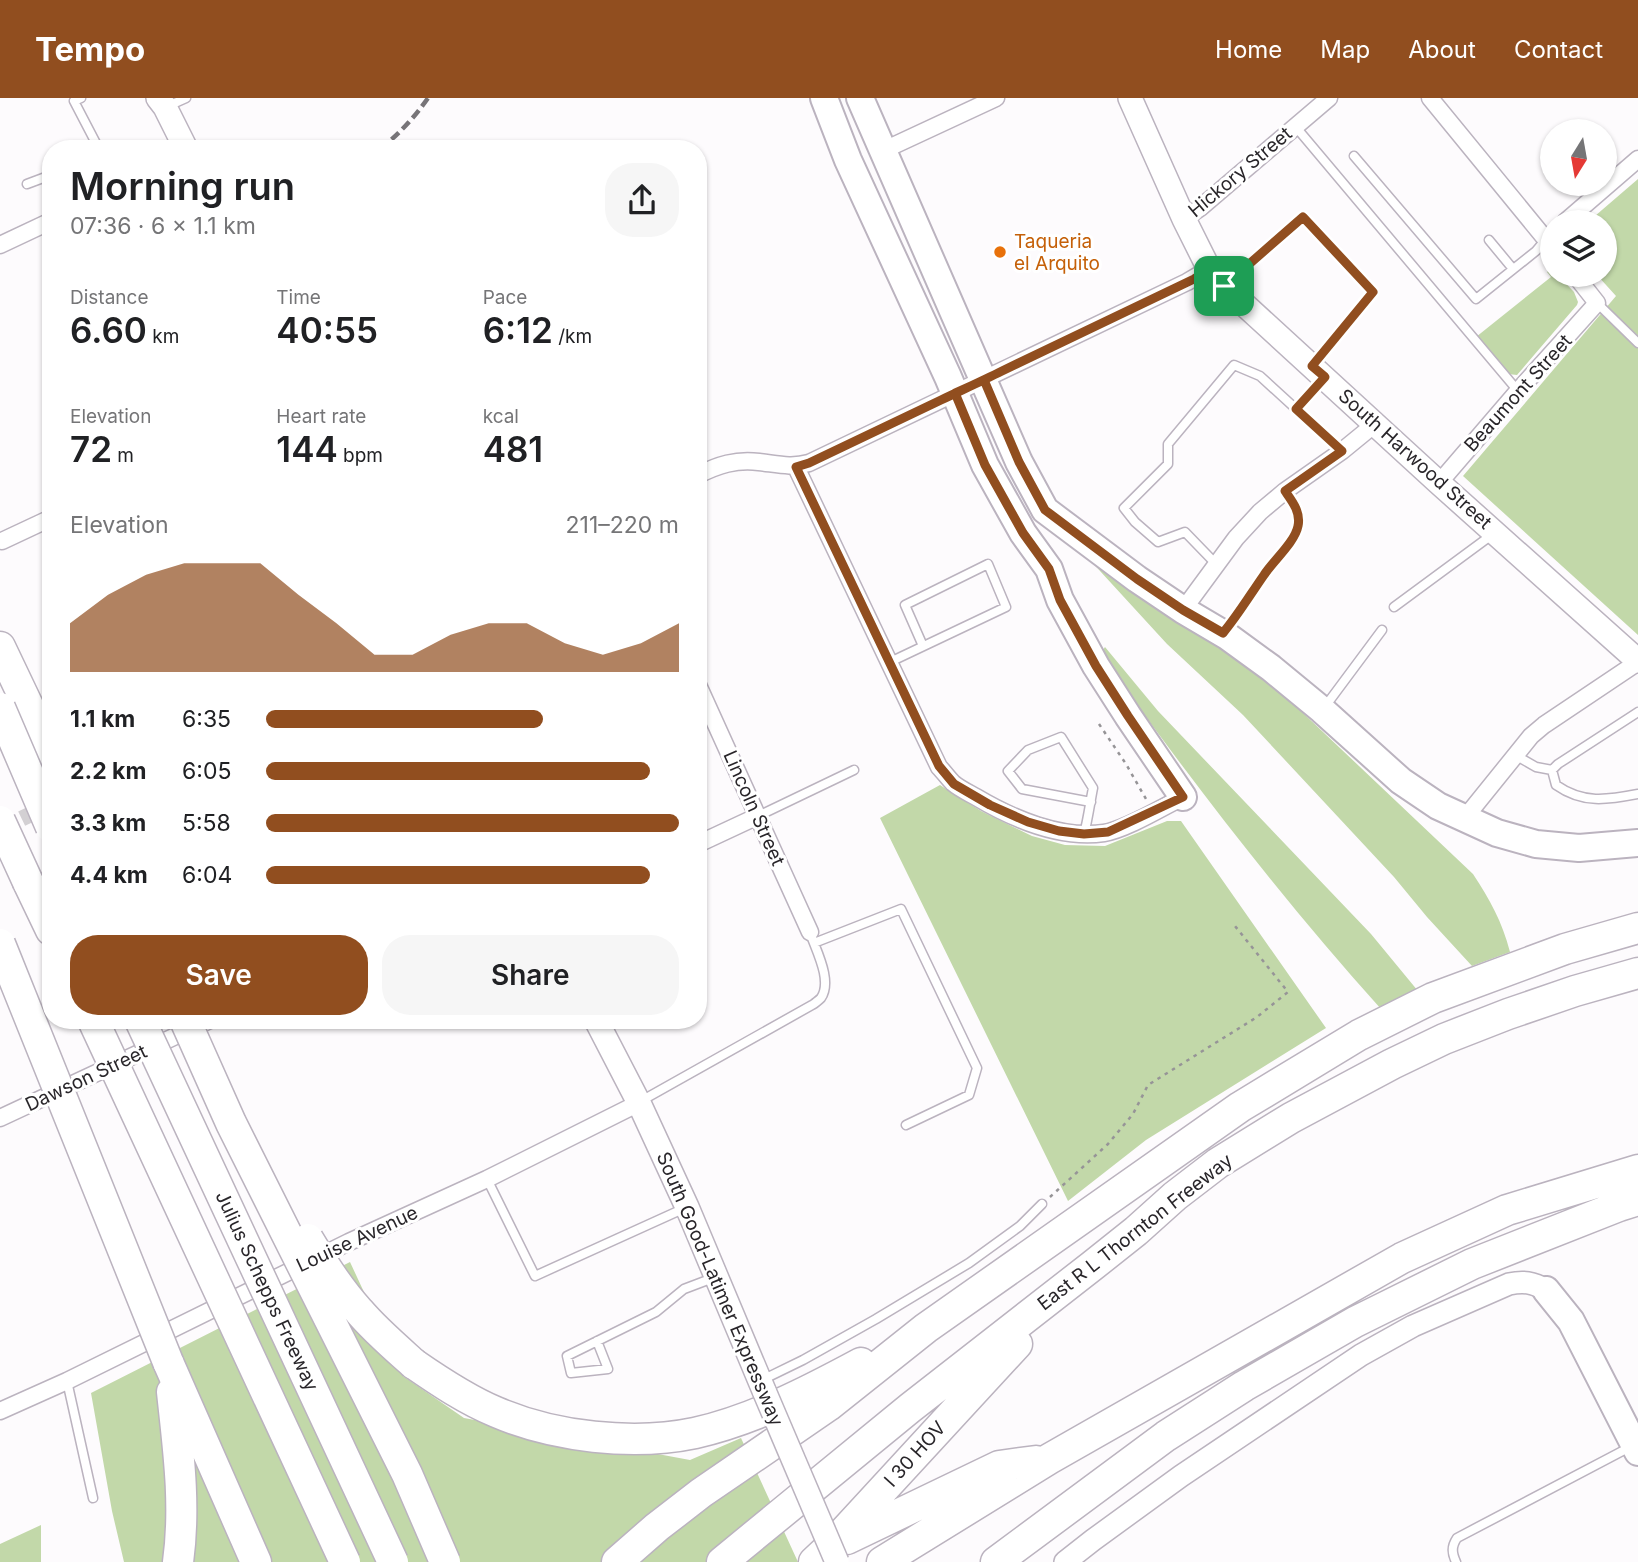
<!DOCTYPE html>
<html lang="en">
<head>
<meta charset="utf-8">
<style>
	:root { --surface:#fff; --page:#f6f6f6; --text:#202124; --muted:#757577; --accent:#914e1f }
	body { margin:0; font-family:Inter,sans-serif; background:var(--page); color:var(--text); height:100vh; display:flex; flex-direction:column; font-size:26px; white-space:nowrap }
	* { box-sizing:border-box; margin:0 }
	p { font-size:23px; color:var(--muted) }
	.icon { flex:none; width:38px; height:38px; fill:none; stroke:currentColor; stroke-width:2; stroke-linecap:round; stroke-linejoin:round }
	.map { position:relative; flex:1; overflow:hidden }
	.drawer { position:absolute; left:42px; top:42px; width:665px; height:889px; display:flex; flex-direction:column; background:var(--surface); border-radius:28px; box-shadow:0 2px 5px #0004 }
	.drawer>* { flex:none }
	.needle { width:46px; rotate:191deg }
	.controls { position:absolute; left:1540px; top:21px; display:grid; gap:14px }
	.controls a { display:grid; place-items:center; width:77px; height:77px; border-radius:50%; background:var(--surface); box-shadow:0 2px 5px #0004; font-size:35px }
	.pin { position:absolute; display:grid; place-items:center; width:60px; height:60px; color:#fff; margin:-30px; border-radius:14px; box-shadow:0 4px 10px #0006 }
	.round { display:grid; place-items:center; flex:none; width:74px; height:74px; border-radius:28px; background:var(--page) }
	.summary { display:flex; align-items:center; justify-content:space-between; height:119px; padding:0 28px }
	h1 { font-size:38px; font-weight:600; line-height:52px }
	.stats { display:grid; grid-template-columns:repeat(3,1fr); gap:10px; height:119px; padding:7px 28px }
	.stats div { display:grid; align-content:center }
	.stats b { font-size:35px; font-weight:600 }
	.stats small { font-size:19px; font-weight:400 }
	.stats p { font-size:19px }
	.chart { height:196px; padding:14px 28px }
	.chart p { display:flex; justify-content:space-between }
	.chart svg { width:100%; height:126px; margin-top:7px; fill:var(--accent); opacity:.7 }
	.primary-button { display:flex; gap:14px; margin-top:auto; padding:14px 28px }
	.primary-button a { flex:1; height:80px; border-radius:28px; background:var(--accent); color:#fff; font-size:28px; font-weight:600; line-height:80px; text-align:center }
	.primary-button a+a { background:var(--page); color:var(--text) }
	ul { padding:0 28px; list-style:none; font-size:23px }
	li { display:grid; grid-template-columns:112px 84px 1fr; align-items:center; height:52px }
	li i { height:18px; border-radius:9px; background:var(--accent) }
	header { display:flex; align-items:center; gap:42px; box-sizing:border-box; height:98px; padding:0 35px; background:var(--accent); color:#fff }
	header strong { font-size:33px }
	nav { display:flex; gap:38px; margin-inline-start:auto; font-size:24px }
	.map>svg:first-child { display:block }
	.green { fill:#c2d8a9 }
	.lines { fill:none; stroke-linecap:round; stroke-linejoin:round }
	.minor-tunnel { stroke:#d3d0d3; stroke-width:16; stroke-dasharray:16 8; stroke-linecap:butt }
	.service-casing { stroke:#bbb3bf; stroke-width:11 }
	.minor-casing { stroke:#bbb3bf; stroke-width:19 }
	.tertiary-casing { stroke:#bbb3bf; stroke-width:24 }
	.secondary-casing { stroke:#bbb3bf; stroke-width:26 }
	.primary-casing { stroke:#bbb3bf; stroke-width:30 }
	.motorway-casing { stroke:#bbb3bf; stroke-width:33 }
	.path { stroke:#969497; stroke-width:2.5; stroke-dasharray:3.5 5; stroke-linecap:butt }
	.service { stroke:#fff; stroke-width:8 }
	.minor { stroke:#fff; stroke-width:16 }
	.tertiary { stroke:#fff; stroke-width:21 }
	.secondary { stroke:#fff; stroke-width:23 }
	.primary { stroke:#fff; stroke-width:26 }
	.motorway { stroke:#fff; stroke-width:30 }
	.rail { stroke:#777478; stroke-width:4.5; stroke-dasharray:10 5; stroke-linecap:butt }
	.secondary-bridge-casing { stroke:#bbb3bf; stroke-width:26; stroke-linecap:butt }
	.motorway-bridge-casing { stroke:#bbb3bf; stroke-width:33; stroke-linecap:butt }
	.secondary-bridge { stroke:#fff; stroke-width:23 }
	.motorway-bridge { stroke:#fff; stroke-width:30 }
	.route-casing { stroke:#fff; stroke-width:14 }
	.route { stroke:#914e1f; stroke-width:9 }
	.food-dot { fill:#e8710a; stroke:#fff; stroke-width:2.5 }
	.labels { text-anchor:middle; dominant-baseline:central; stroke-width:6; stroke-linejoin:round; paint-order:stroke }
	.street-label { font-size:19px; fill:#29262a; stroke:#fff }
	.food-label { font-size:19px; fill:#c56008; stroke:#fff; text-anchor:start }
</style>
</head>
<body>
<header>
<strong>Tempo</strong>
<nav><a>Home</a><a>Map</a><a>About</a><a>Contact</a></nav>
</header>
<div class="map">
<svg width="1638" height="1464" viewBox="0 0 1638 1464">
	<rect width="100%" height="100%" fill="#fdfbfd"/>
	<path class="green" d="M1638,81V537L1463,378L1616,198L1597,177H1605V124H1588Z
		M1552,170V177H1558L1574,194L1578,204L1577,207L1517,277L1508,276L1476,239L1551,179L1547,174Z
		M1089,461L1230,556L1284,597L1473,776C1490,802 1502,823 1510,854L1472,868L1427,819L1394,779L1243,617L1167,546Z
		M1105,549L1158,613L1371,836L1418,893L1381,911C1280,799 1188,678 1100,556Z
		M940,687L981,713L1032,738L1065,747L1105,748L1167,723H1181L1326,930L1146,1042L1068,1103L880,720Z
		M350,1164L403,1278L464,1320L690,1362L741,1340L798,1464H124L112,1413L91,1295Z
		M41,1427V1464H0V1446Z"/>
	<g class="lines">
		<path class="minor-tunnel" d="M0,731L48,708"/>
		<defs>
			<path id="service" d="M81,0L74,3L99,51
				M168,8L186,0
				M1295,28L1518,293
				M1354,58L1476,201L1536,153L1546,141
				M27,86L51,77
				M1489,142L1513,171
				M1226,187L1302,119L1373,194L1314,265
				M1597,205L1638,245
				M1296,311L1322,283
				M1216,466L1185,434L1158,444L1135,424L1124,410L1168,366V346L1234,267L1260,278L1342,353
				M1394,509L1493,436
				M1226,531C1240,514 1251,495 1264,477C1273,463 1294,444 1298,428C1301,414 1292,403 1285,393
				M890,564L1006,509L988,466L905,507L923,548
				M1324,610L1382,532
				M1638,614L1558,666L1552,672L1556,687C1583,706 1607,702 1638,696
				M1515,657L1536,669L1552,672
				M758,718L854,672
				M1084,736C1088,721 1090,705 1093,690L1061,639L1028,652L1008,673L1022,691L1091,704
				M814,845L901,811L977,970L969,997L906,1027
				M641,1003L812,907C813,907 820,901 821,900C832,884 818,856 812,840
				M487,1081L535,1178L685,1110
				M597,1243L608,1271L571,1275L567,1258L656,1214L684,1191L713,1180
				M762,1282L803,1262L876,1221L969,1165L1020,1128L1042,1106
				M67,1283L93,1400
				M1456,1464C1452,1455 1451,1449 1457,1440L1632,1348"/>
			<path id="minor" d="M1430,0L1552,149
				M882,53L996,0
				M1184,121L1200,110L1329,0
				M1565,124L1638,61
				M0,147L51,123
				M796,369L939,669C944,674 948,680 953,685C960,691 969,695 976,699C1013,721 1061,741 1104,735C1125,732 1163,709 1183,699
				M698,377C718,367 736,361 759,364C777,366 791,370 809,365L1187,184L1209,171
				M1439,385L1518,293L1597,205L1575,177
				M2,443L51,420
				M1183,512L1236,440L1260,414L1285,393L1342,353L1375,326
				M698,587L810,834
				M1464,721L1531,638L1544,627L1638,564
				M698,746L758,718
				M0,1020L210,922
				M0,1313L67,1283L349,1144L487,1081L639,1005"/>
			<path id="tertiary" d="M1065,1464L1093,1442L1181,1378L1361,1257L1413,1228L1509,1186C1523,1183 1533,1184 1546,1192"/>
			<path id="secondary" d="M158,0L165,9L186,51
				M1130,0L1184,121L1209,171L1224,188L1439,385L1638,563
				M596,922L639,1005L687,1109L765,1295"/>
			<path id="primary" d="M824,0L848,62L948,279L985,367L1023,435L1049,471L1060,502L1096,568L1128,618L1183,699
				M860,0L1019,364L1045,412L1137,481L1183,512L1227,538L1271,570L1322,612L1401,683L1438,708L1497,735L1536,746L1579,750L1638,745
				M1546,1192L1571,1223L1638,1354"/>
			<path id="motorway" d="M0,549L51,656
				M28,784L51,832
				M168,1264L256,1464
				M414,1266C440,1284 467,1302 496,1314C554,1339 633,1348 695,1335C753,1322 809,1293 861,1265
				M172,1294C178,1350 186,1407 178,1464
				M847,1441L999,1368L1036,1363
				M617,1464L657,1429L701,1395L828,1308L926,1230L1240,1009L1359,937L1433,900L1565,851L1638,830
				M722,1464L910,1310L1092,1168L1136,1133L1175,1098L1218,1065L1291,1020L1392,966L1444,941L1508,916L1575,893L1638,875
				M814,1464L830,1449L1017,1246
				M882,1464L1049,1361L1402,1160L1507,1112L1638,1072
				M996,1464L1166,1338L1244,1288L1355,1224L1472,1166L1619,1108L1638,1102"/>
		</defs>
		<use href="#service" class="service-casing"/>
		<use href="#minor" class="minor-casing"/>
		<use href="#tertiary" class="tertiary-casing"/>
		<use href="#secondary" class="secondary-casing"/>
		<use href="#primary" class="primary-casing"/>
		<use href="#motorway" class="motorway-casing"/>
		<path class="path" d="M1099,626L1126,666L1146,701
			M1050,1099L1108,1046L1133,1016L1148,987L1257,919L1288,894L1235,828"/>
		<use href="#service" class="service"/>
		<use href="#minor" class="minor"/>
		<use href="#tertiary" class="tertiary"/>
		<use href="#secondary" class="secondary"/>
		<use href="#primary" class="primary"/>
		<use href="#motorway" class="motorway"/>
		<path class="rail" d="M380,51C399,36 414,20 428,0"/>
		<defs>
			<path id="secondary-bridge" d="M765,1295L837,1464"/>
			<path id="motorway-bridge" d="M0,610L51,729
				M0,723L28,784
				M0,846L168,1264
				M93,922L345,1464
				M140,922L393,1464
				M185,922L231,1025L407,1376L445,1464
				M308,1141C323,1166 339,1191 359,1213C375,1232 395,1249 414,1266"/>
		</defs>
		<use href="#secondary-bridge" class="secondary-bridge-casing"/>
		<use href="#motorway-bridge" class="motorway-bridge-casing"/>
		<use href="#secondary-bridge" class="secondary-bridge"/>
		<use href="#motorway-bridge" class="motorway-bridge"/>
	</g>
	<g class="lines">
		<defs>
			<path id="route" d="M1224,188L1209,171L1194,181L1002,273C982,283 962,292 941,302L809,365L796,369L939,668L954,686L990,707L1028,724L1059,733L1084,736L1108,734L1183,699L1128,618L1096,568L1060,502L1049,471L1023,435L985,367L955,295L984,282L1019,364L1045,412L1137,481L1183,512L1223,535C1238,517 1250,497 1264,477C1273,463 1295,444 1298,428C1301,414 1292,403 1285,393L1342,353L1296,311L1325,279L1312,268L1373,194L1303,119L1224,188"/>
		</defs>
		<use href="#route" class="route-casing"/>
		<use href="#route" class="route"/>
	</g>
	<circle class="food-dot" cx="1000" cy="154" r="7"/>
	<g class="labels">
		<g class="street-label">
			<text transform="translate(1240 74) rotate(-40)">Hickory Street</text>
			<text transform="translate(1518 295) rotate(-48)">Beaumont Street</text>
			<text transform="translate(1415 361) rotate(42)">South Harwood Street</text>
			<text transform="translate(754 710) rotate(66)">Lincoln Street</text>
			<text transform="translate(86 980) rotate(-25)">Dawson Street</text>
			<text transform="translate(1135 1134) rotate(-38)">East R L Thornton Freeway</text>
			<text transform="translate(357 1141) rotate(-25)">Louise Avenue</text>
			<text transform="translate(720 1191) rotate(67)">South Good-Latimer Expressway</text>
			<text transform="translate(267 1193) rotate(65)">Julius Schepps Freeway</text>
			<text transform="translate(915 1356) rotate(-48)">I 30 HOV</text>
		</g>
		<g class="food-label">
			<text x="1014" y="143">Taqueria<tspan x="1014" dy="22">el Arquito</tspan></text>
		</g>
	</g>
</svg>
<div class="controls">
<a><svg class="needle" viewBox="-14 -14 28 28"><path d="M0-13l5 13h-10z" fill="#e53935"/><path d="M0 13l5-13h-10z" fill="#757577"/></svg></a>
<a><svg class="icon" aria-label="layers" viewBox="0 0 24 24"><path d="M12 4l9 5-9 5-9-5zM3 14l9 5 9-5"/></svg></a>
</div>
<div class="pin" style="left:1224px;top:188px;background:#1e9e55"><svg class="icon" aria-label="arrive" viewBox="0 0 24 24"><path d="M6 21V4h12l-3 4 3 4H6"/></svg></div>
<section class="drawer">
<div class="summary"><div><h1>Morning run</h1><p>07:36 · 6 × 1.1 km</p></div><a class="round"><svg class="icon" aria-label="share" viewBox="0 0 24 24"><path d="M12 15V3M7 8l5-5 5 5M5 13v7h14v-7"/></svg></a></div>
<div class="stats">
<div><p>Distance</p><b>6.60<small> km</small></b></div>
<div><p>Time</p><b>40:55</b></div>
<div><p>Pace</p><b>6:12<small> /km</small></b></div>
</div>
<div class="stats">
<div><p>Elevation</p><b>72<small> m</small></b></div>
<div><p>Heart rate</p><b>144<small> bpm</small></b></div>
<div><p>kcal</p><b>481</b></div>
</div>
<div class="chart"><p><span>Elevation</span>211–220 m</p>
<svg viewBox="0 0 160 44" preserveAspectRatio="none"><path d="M0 44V27L10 17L20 10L30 6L40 6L50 6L60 17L70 27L80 38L90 38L100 31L110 27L120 27L130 34L140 38L150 34L160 27V44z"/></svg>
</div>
<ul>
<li><b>1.1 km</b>6:35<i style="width:67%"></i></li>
<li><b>2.2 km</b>6:05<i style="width:93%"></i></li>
<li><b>3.3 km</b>5:58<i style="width:100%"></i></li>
<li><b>4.4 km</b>6:04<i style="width:93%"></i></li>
</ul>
<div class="primary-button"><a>Save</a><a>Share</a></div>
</section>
</div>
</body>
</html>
